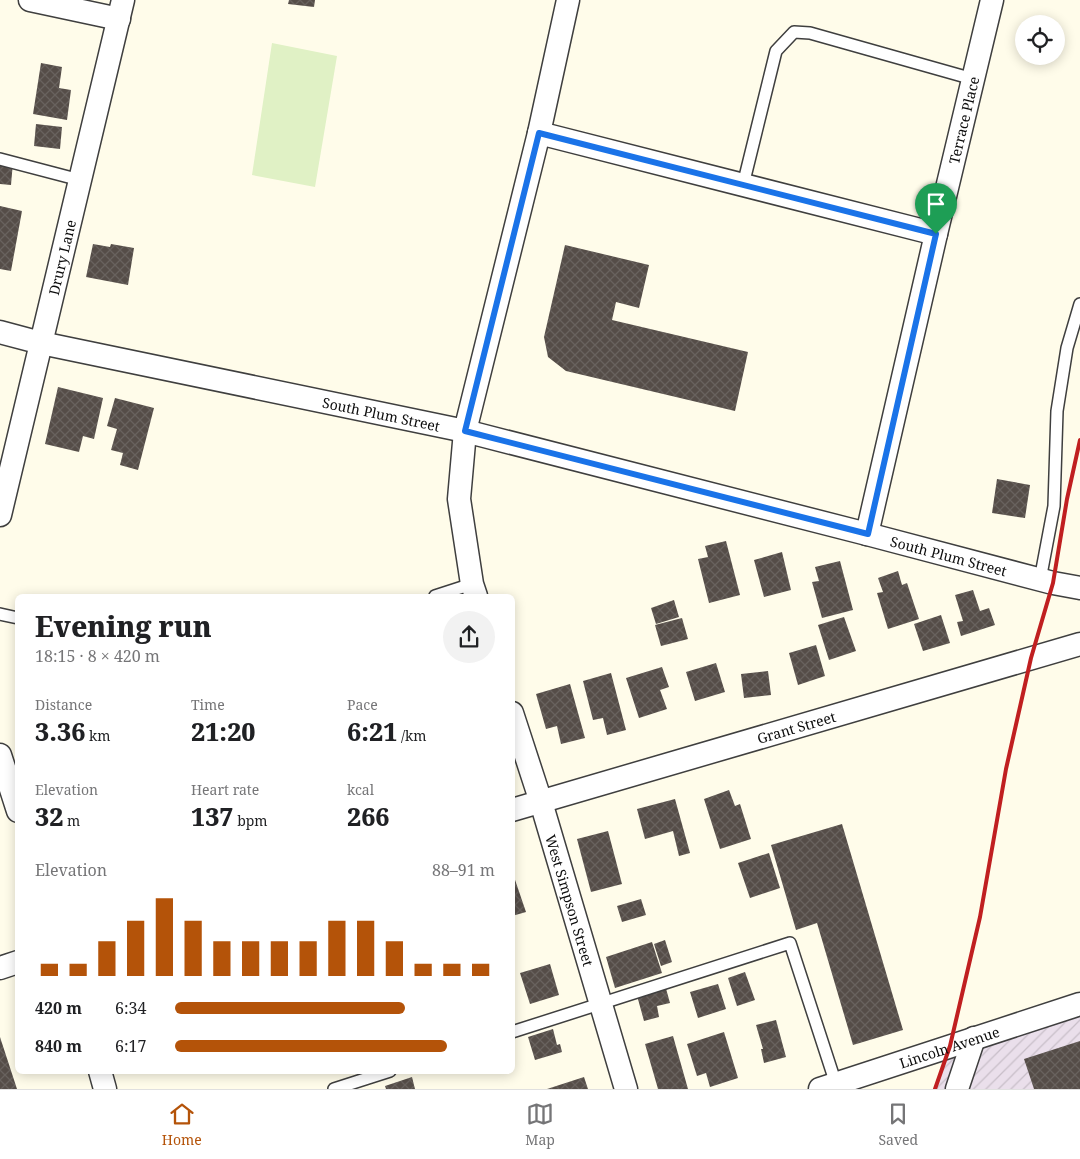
<!DOCTYPE html>
<html lang="en">
<head>
<meta charset="utf-8">
<style>
	:root { --surface:#fff; --page:#f2f2f2; --text:#202124; --muted:#757577; --line:#e0e0e0; --accent:#b45309 }
	body { margin:0; font-family:"Noto Serif",serif; background:var(--page); color:var(--text); height:100vh; display:flex; flex-direction:column; font-size:19px; white-space:nowrap }
	* { box-sizing:border-box; margin:0 }
	p { font-size:16px; color:var(--muted) }
	.icon { flex:none; width:28px; height:28px; fill:none; stroke:currentColor; stroke-width:2; stroke-linecap:round; stroke-linejoin:round }
	.map { position:relative; flex:1; overflow:hidden }
	.details { position:absolute; left:15px; top:594px; width:500px; height:480px; display:flex; flex-direction:column; background:var(--surface); border-radius:8px; box-shadow:0 2px 12px #0003 }
	.details>* { flex:none }
	.fabs { position:absolute; left:1015px; top:15px; display:grid; gap:10px }
	.fabs a { display:grid; place-items:center; width:50px; height:50px; border-radius:50%; background:var(--surface); box-shadow:0 2px 12px #0003; font-size:25px }
	.pin { position:absolute; display:grid; place-items:center; width:42px; height:42px; color:#fff; margin:-51px -21px; border-radius:50% 50% 50% 0; rotate:-45deg; box-shadow:0 0 5px #0007 }
	.pin .icon { rotate:45deg }
	.round { display:grid; place-items:center; flex:none; width:52px; height:52px; border-radius:26px; background:var(--page) }
	.head { display:flex; align-items:center; justify-content:space-between; height:85px; padding:0 20px }
	h1 { font-size:28px; font-weight:800; line-height:38px }
	.stats { display:grid; grid-template-columns:repeat(3,1fr); gap:8px; height:85px; padding:5px 20px }
	.stats div { display:grid; align-content:center }
	.stats b { font-size:25px; font-weight:800 }
	.stats small { font-size:14px; font-weight:400 }
	.stats p { font-size:14px }
	.chart { height:140px; padding:10px 20px }
	.chart p { display:flex; justify-content:space-between }
	.chart svg { width:100%; height:90px; margin-top:5px; stroke:var(--accent); stroke-width:6 }
	ul { padding:0 20px; list-style:none; font-size:16px }
	li { display:grid; grid-template-columns:80px 60px 1fr; align-items:center; height:38px }
	li i { height:12px; border-radius:6px; background:var(--accent) }
	.dock { display:flex; justify-content:space-around; align-items:center; height:70px; border-top:1px solid var(--line); background:var(--surface); font-size:14px; color:var(--muted) }
	.dock a { display:grid; justify-items:center; gap:2px }
	.dock .selected { color:var(--accent) }
	.map>svg:first-child { display:block }
	.industrial { fill:url(#industrial-furrows) }
	.pitch { fill:#e0f1c5 }
	.building { fill:url(#building-cross-hatch) }
	.lines { fill:none; stroke-linecap:round; stroke-linejoin:round }
	.service-casing { stroke:#3f3f3f; stroke-width:14 }
	.minor-casing { stroke:#3f3f3f; stroke-width:25 }
	.service { stroke:#fff; stroke-width:11 }
	.minor { stroke:#fff; stroke-width:22 }
	.rail { stroke:#c01f20; stroke-width:4 }
	.route-casing { stroke:#fff; stroke-width:10 }
	.route { stroke:#1a73e8; stroke-width:6 }
	.labels { text-anchor:middle; dominant-baseline:central; stroke-width:5; stroke-linejoin:round; paint-order:stroke }
	.street-label { font-size:14px; fill:#0c0c0c; stroke:#fff }
</style>
</head>
<body>
<div class="map">
<svg width="1080" height="1089" viewBox="0 0 1080 1089">
	<defs>
		<pattern id="industrial-furrows" width="10" height="10" patternUnits="userSpaceOnUse" patternTransform="scale(1.25)"><rect width="10" height="10" fill="#eadfeb"/><path d="M-1 1l2-2M0 10L10 0M9 11l2-2" fill="none" stroke="#c8bec8"/></pattern>
		<pattern id="building-cross-hatch" width="8" height="8" patternUnits="userSpaceOnUse" patternTransform="scale(1.25)"><rect width="8" height="8" fill="#554d48"/><path d="M0 0l8 8M0 8l8-8" fill="none" stroke="#68625e"/></pattern>
	</defs>
	<rect width="100%" height="100%" fill="#fffcea"/>
	<path class="industrial" d="M1080,1004V1089H935L950,1046Z"/>
	<path class="pitch" d="M272,43L337,56L315,187L252,175Z"/>
	<path class="building" d="M289,0H315L314,7L288,4Z
		M41,63L62,67L59,88L71,90L67,120L33,114Z
		M36,124L62,127L60,149L34,146Z
		M0,160L13,162L11,185L0,184Z
		M0,206L22,211L11,271L0,269Z
		M93,244L110,247L111,244L134,248L128,285L86,277Z
		M565,245L649,265L639,308L616,302L612,320L748,352L735,411L566,371L548,357L544,337Z
		M58,387L103,398L94,439L83,436L79,452L45,444Z
		M115,398L154,408L138,470L120,465L123,453L111,450L117,429L107,426Z
		M997,479L1030,485L1025,518L992,513Z
		M726,541L740,595L709,603L698,559L708,557L705,546Z
		M782,552L791,590L764,597L754,560Z
		M840,561L853,610L822,618L812,582L819,581L815,567Z
		M898,571L902,585L907,583L919,619L888,629L877,593L883,592L878,578Z
		M973,590L980,611L989,608L995,625L961,636L957,622L963,621L955,595Z
		M674,600L679,617L656,624L651,608Z
		M941,615L950,643L923,651L914,624Z
		M844,617L856,651L829,660L818,625Z
		M682,618L688,639L661,646L655,625Z
		M816,645L825,676L798,685L789,653Z
		M716,663L725,692L695,701L686,672Z
		M662,667L669,687L660,690L667,709L639,718L626,678Z
		M768,671L771,695L744,698L741,674Z
		M611,673L626,730L607,735L603,718L593,720L583,681Z
		M570,684L585,738L561,744L557,726L546,729L536,694Z
		M729,790L735,806L740,804L751,839L720,849L704,799Z
		M675,799L690,853L679,856L673,831L645,839L637,809Z
		M842,824L903,1030L853,1045L817,923L796,930L771,845Z
		M608,831L622,884L591,892L577,839Z
		M769,853L780,888L750,898L738,863Z
		M512,871L526,912L512,916Z
		M641,899L646,915L622,922L617,906Z
		M665,940L672,962L661,966L654,944Z
		M652,942L662,973L615,988L606,957Z
		M550,964L559,995L530,1004L520,973Z
		M745,972L755,1000L737,1006L728,978Z
		M718,984L726,1009L698,1018L690,992Z
		M665,985L670,1003L657,1006L659,1017L644,1021L636,992Z
		M776,1020L786,1057L764,1063L761,1049H763L756,1025Z
		M553,1029L557,1045L560,1044L562,1052L535,1060L528,1037Z
		M724,1032L738,1078L710,1087L706,1073L697,1076L687,1044Z
		M673,1036L688,1089H658L645,1044Z
		M0,1037L17,1089H0Z
		M1080,1041V1089H1034L1024,1059Z
		M412,1077L415,1089H386L385,1086Z
		M584,1077L588,1089H547Z"/>
	<g class="lines">
		<defs>
			<path id="service" d="M0,159L80,180
				M743,185L776,51L794,32L810,33L973,79
				M1040,580L1054,506L1057,411L1067,348L1080,304
				M435,596L472,584
				M0,614L18,618
				M512,1032L790,943L836,1084
				M334,1089L390,1071"/>
			<g id="minor">
				<path d="M30,0L119,19"/>
				<path d="M539,133L936,234"/>
				<path id="s1" d="M0,332L41,343L465,431L867,534L1053,583L1080,588"/>
				<path id="s2" d="M0,515L123,0"/>
				<path id="s3" d="M867,534L936,234L992,0"/>
				<path d="M476,596L472,584L459,499L465,431L539,133L568,0"/>
				<path id="s4" d="M512,713L541,802L626,1089"/>
				<path d="M0,755L18,811"/>
				<path id="s5" d="M512,810L1080,644"/>
				<path d="M0,968L18,962"/>
				<path d="M100,1071L105,1089"/>
				<path id="s6" d="M820,1089L1080,1004"/>
				<path d="M957,1089L974,1038"/>
			</g>
		</defs>
		<use href="#service" class="service-casing"/>
		<use href="#minor" class="minor-casing"/>
		<use href="#service" class="service"/>
		<use href="#minor" class="minor"/>
		<path class="rail" d="M935,1089L950,1046L980,917L1006,769L1031,658L1053,583L1067,499L1080,440"/>
	</g>
	<g class="lines">
		<defs>
			<path id="route" d="M539,133L936,234L868,534L465,431Z"/>
		</defs>
		<use href="#route" class="route-casing"/>
		<use href="#route" class="route"/>
	</g>
	<g class="labels">
		<g class="street-label">
			<text stroke="none"><textPath href="#s3" startOffset="425">Terrace Place</textPath></text>
			<text stroke="none"><textPath href="#s2" startOffset="265">Drury Lane</textPath></text>
			<text stroke="none"><textPath href="#s1" startOffset="390">South Plum Street</textPath></text>
			<text stroke="none"><textPath href="#s1" startOffset="975">South Plum Street</textPath></text>
			<text stroke="none"><textPath href="#s5" startOffset="296">Grant Street</textPath></text>
			<text stroke="none"><textPath href="#s4" startOffset="196">West Simpson Street</textPath></text>
			<text stroke="none"><textPath href="#s6" startOffset="136">Lincoln Avenue</textPath></text>
		</g>
	</g>
</svg>
<div class="fabs">
<a><svg class="icon" aria-label="locate" viewBox="0 0 24 24"><circle cx="12" cy="12" r="6"/><path d="M12 2v4M12 18v4M2 12h4M18 12h4"/></svg></a>
</div>
<div class="pin" style="left:936px;top:234px;background:#1e9e55"><svg class="icon" aria-label="arrive" viewBox="0 0 24 24"><path d="M6 21V4h12l-3 4 3 4H6"/></svg></div>
<section class="details">
<div class="head"><div><h1>Evening run</h1><p>18:15 · 8 × 420 m</p></div><a class="round"><svg class="icon" aria-label="share" viewBox="0 0 24 24"><path d="M12 15V3M7 8l5-5 5 5M5 13v7h14v-7"/></svg></a></div>
<div class="stats">
<div><p>Distance</p><b>3.36<small> km</small></b></div>
<div><p>Time</p><b>21:20</b></div>
<div><p>Pace</p><b>6:21<small> /km</small></b></div>
</div>
<div class="stats">
<div><p>Elevation</p><b>32<small> m</small></b></div>
<div><p>Heart rate</p><b>137<small> bpm</small></b></div>
<div><p>kcal</p><b>266</b></div>
</div>
<div class="chart"><p><span>Elevation</span>88–91 m</p>
<svg viewBox="0 0 160 44" preserveAspectRatio="none"><path d="M5 44V38M15 44V38M25 44V27M35 44V17M45 44V6M55 44V17M65 44V27M75 44V27M85 44V27M95 44V27M105 44V17M115 44V17M125 44V27M135 44V38M145 44V38M155 44V38"/></svg>
</div>
<ul>
<li><b>420 m</b>6:34<i style="width:72%"></i></li>
<li><b>840 m</b>6:17<i style="width:85%"></i></li>
</ul>
</section>
</div>
<nav class="dock">
<a class="selected"><svg class="icon" aria-label="home" viewBox="0 0 24 24"><path d="M3 11l9-7 9 7M6 9v11h12V9"/></svg>Home</a>
<a><svg class="icon" aria-label="map" viewBox="0 0 24 24"><path d="M3 6l6-2 6 2 6-2v14l-6 2-6-2-6 2zM9 4v14M15 6v14"/></svg>Map</a>
<a><svg class="icon" aria-label="saved" viewBox="0 0 24 24"><path d="M7 4h10v16l-5-4-5 4z"/></svg>Saved</a>
</nav>
</body>
</html>
